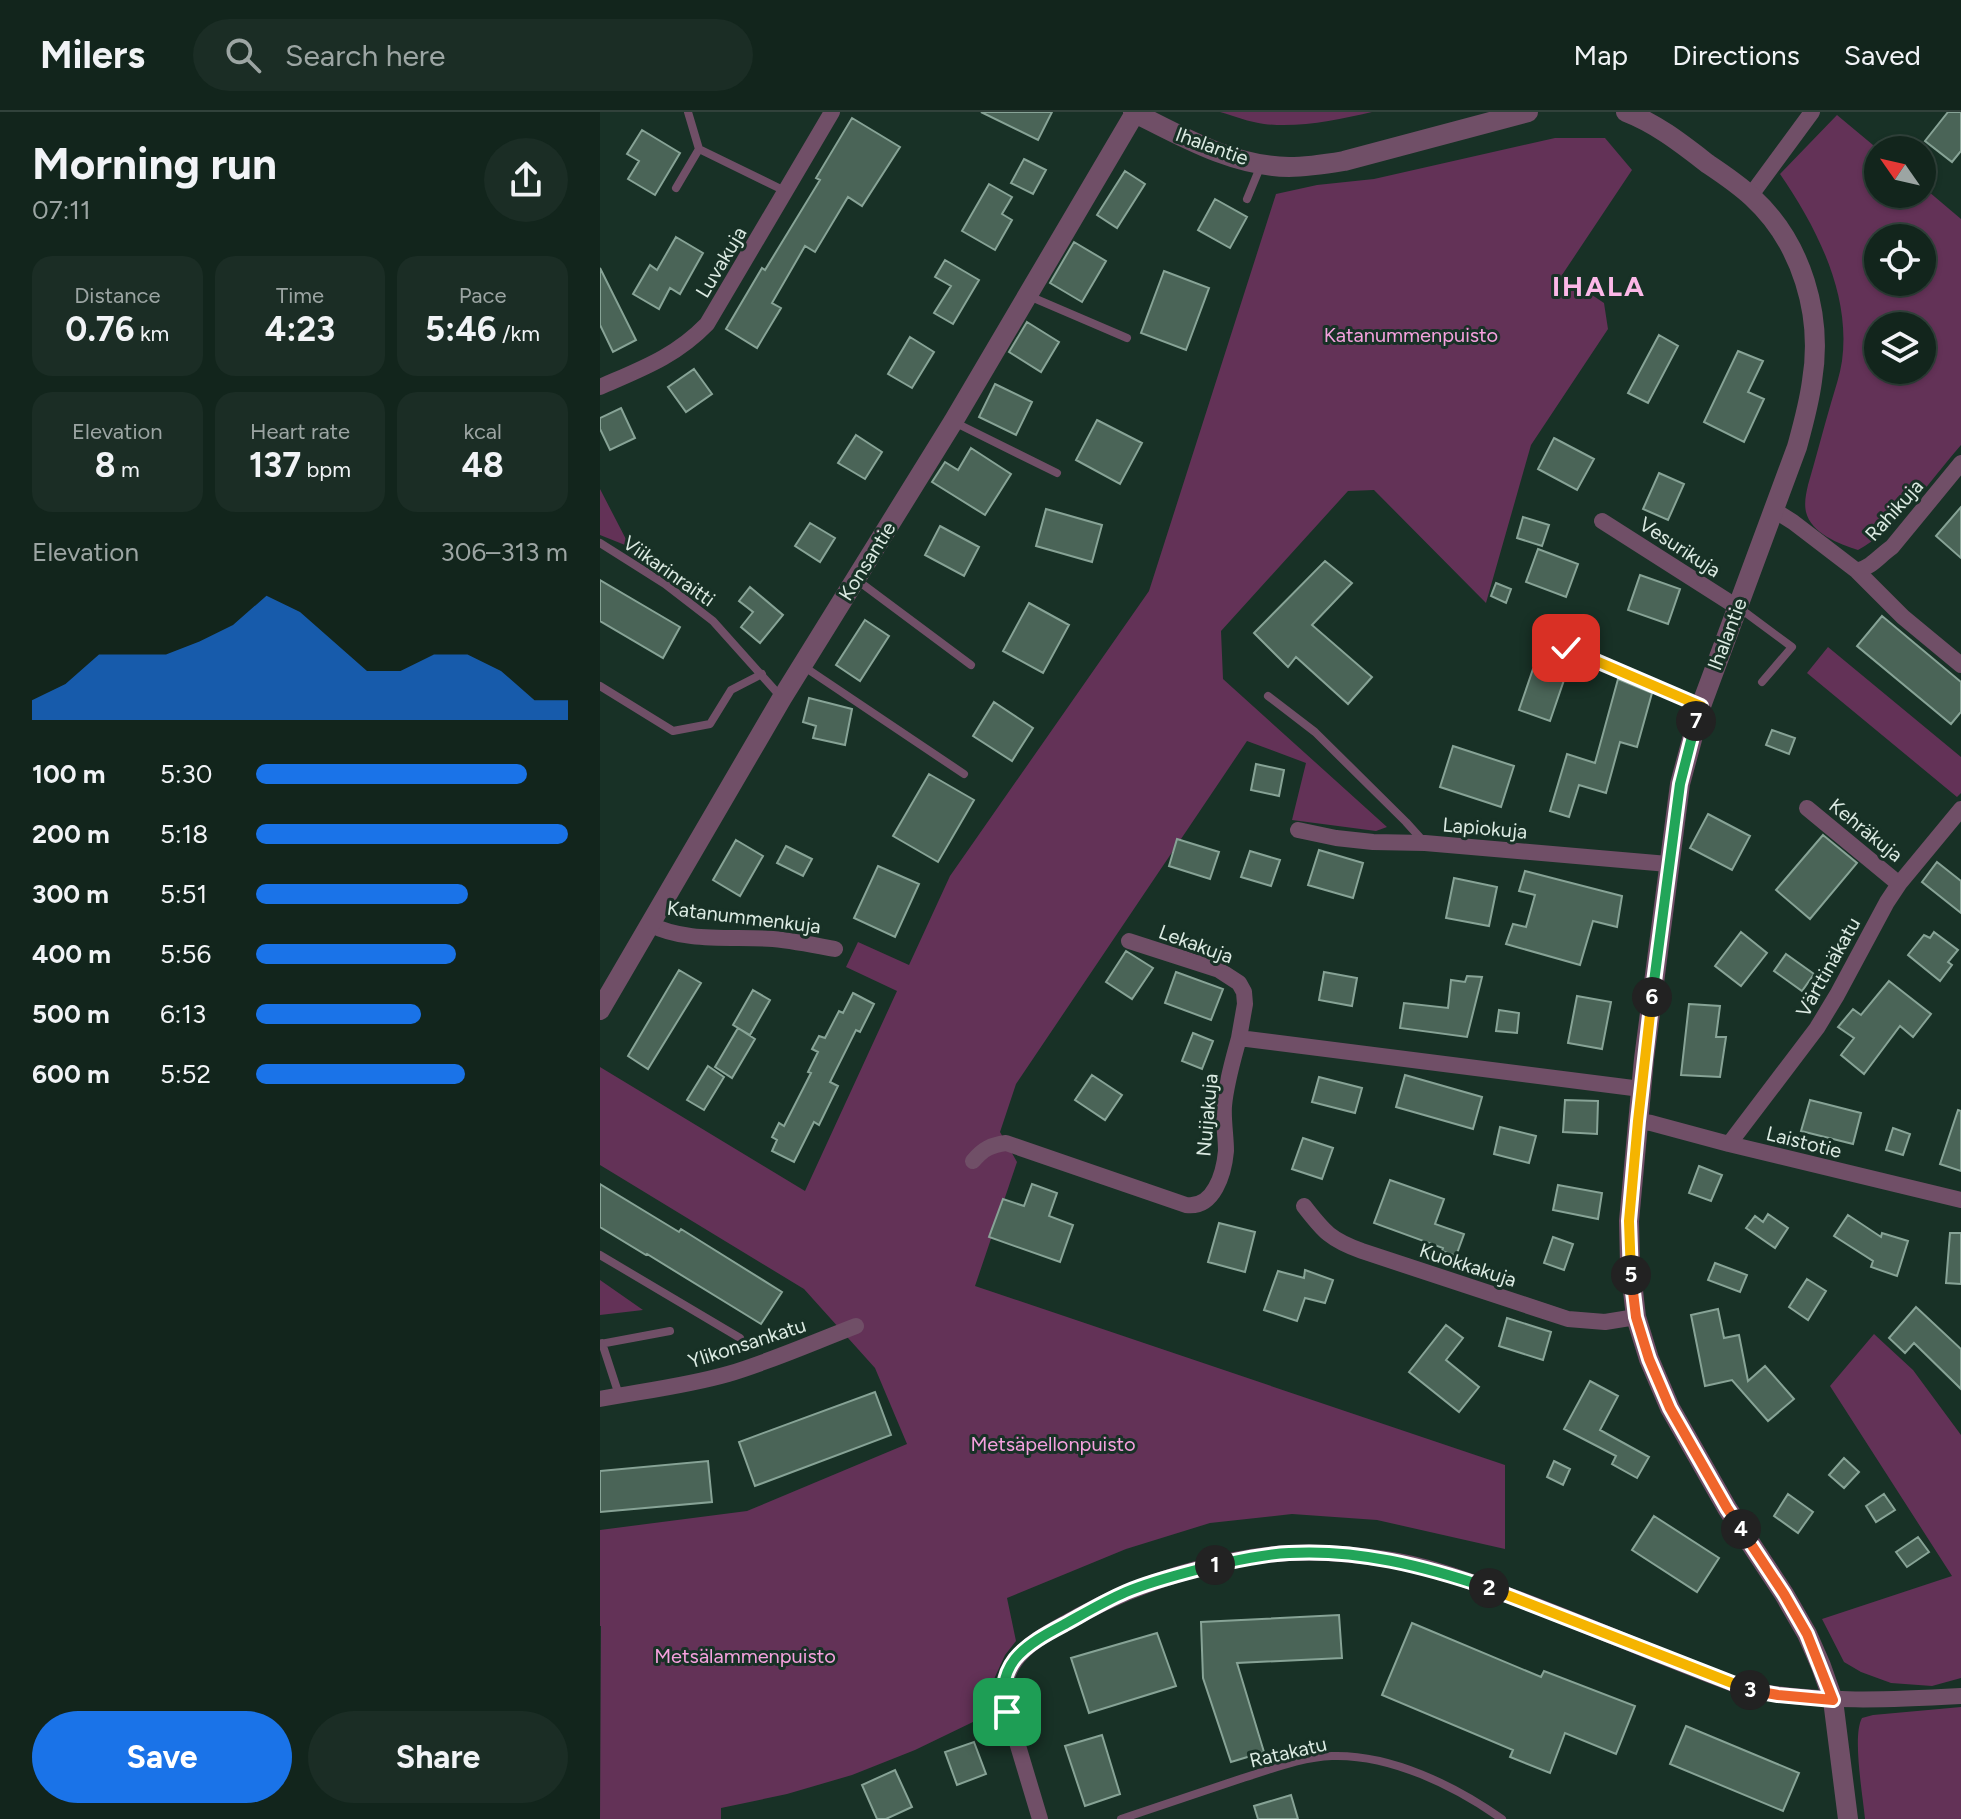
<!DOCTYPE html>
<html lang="en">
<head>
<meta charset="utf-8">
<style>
	:root { --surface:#12251c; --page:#1b2d25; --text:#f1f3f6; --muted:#9ca5a3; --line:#31423b; --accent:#1a73e8 }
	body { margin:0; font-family:Figtree,sans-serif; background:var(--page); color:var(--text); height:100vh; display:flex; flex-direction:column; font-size:30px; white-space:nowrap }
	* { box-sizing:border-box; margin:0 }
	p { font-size:26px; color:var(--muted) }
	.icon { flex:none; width:44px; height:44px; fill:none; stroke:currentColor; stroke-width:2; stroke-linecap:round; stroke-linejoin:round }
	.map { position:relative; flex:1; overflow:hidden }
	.sheet { display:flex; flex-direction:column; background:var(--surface); width:600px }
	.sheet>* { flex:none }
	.needle { width:52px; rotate:304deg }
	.tools { position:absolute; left:1264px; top:24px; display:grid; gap:16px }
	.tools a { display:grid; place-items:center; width:72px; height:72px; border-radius:50%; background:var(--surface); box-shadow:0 2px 6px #0004,0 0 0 2px var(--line); font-size:40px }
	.pin { position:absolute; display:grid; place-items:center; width:68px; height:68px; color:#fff; margin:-34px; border-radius:16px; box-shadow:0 4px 12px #0006 }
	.km { position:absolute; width:40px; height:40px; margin:-20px; border-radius:50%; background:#222; color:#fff; font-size:22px; line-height:40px; text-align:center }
	.round { display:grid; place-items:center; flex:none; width:84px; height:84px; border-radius:42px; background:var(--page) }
	.summary { display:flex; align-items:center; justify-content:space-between; height:136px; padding:0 32px }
	h1 { font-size:44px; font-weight:700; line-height:60px }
	.figures { display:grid; grid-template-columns:repeat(3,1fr); gap:12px; height:136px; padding:8px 32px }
	.figures div { display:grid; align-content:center; border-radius:20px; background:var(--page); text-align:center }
	.figures b { font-size:34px; font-weight:700 }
	.figures small { font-size:22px; font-weight:400 }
	.figures p { font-size:22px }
	.chart { height:224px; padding:16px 32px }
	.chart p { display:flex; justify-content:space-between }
	.chart svg { width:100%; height:144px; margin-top:8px; fill:var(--accent); opacity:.7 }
	.button { display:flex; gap:16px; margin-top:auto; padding:16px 32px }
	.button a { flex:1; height:92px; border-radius:48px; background:var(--accent); color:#fff; font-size:32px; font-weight:700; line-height:92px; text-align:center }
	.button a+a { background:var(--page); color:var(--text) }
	ul { padding:0 32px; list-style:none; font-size:26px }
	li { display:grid; grid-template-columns:128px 96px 1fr; align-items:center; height:60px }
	li i { height:20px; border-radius:10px; background:var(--accent) }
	header { display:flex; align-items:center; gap:48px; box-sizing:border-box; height:112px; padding:0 40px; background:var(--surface); border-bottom:2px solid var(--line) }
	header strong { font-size:38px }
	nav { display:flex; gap:44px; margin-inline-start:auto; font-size:28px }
	.search { width:560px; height:72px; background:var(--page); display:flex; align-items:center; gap:20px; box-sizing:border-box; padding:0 28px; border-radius:44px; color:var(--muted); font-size:30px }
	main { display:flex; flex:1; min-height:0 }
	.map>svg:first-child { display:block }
	.green { fill:#633257; fill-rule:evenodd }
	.building { fill:#4a6457; stroke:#87a396; stroke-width:2 }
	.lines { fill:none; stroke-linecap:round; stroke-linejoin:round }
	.service { stroke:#704f67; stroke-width:8 }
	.minor { stroke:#704f67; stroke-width:16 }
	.tertiary { stroke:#704f67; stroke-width:20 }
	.split-1-casing { stroke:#fff; stroke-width:16 }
	.split-2-casing { stroke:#fff; stroke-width:16 }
	.split-3-casing { stroke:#fff; stroke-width:16 }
	.split-4-casing { stroke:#fff; stroke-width:16 }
	.split-5-casing { stroke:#fff; stroke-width:16 }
	.split-6-casing { stroke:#fff; stroke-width:16 }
	.split-7-casing { stroke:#fff; stroke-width:16 }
	.split-8-casing { stroke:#fff; stroke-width:16 }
	.split-1 { stroke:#22a559; stroke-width:10 }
	.split-2 { stroke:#22a559; stroke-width:10 }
	.split-3 { stroke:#f5b400; stroke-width:10 }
	.split-4 { stroke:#f0652b; stroke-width:10 }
	.split-5 { stroke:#f0652b; stroke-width:10 }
	.split-6 { stroke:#f5b400; stroke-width:10 }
	.split-7 { stroke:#22a559; stroke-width:10 }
	.split-8 { stroke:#f5b400; stroke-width:10 }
	.labels { text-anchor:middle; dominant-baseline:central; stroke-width:6; stroke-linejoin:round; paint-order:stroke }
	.street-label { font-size:20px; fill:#dbeae2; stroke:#183126 }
	.park-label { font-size:20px; fill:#f5a1de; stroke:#183126 }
	.district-label { font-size:28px; font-weight:bold; letter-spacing:2px; fill:#fcb8e8; stroke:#183126 }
</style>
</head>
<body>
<header>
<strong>Milers</strong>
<div class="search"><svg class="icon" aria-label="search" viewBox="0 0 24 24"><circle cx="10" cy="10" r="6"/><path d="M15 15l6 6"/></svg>Search here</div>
<nav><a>Map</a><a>Directions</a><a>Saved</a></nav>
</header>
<main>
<section class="sheet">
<div class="summary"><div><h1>Morning run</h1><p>07:11</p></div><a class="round"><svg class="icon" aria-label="share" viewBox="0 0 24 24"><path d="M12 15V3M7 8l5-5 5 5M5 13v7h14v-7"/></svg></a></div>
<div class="figures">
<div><p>Distance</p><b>0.76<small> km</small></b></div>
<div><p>Time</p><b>4:23</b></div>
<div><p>Pace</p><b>5:46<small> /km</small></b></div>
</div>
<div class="figures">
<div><p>Elevation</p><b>8<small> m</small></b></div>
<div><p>Heart rate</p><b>137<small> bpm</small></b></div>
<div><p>kcal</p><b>48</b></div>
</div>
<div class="chart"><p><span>Elevation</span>306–313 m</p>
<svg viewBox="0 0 160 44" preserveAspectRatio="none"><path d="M0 44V38L10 33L20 24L30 24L40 24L50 20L60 15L70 6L80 11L90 20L100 29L110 29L120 24L130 24L140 29L150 38L160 38V44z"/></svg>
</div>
<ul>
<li><b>100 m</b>5:30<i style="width:87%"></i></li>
<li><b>200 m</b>5:18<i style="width:100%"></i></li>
<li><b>300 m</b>5:51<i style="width:68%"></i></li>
<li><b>400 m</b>5:56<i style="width:64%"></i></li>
<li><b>500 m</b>6:13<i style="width:53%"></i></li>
<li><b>600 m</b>5:52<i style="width:67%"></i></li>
</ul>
<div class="button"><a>Save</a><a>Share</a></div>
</section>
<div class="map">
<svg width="1361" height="1707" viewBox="0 0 1361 1707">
	<rect width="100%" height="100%" fill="#183126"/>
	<path class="green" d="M620,0H772C737,8 700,16 664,12C649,10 634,4 620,0Z
		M1237,3L1279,38L1278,82H1322V74L1361,107V333C1330,369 1299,415 1258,438C1239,432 1211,421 1206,400C1204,391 1206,382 1208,373C1216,346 1223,318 1231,291C1235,277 1240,263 1242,249C1251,182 1217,116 1180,62ZM1278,126H1322V170H1278ZM1278,214H1322V258H1278Z
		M955,26H1005L1032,58L962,163L1004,191L1008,217L931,333L886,491L774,378L748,379L621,519L623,567L787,715L776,719L692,708L706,651L647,629L416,972L400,1020L417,1050L375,1174L905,1353V1437L777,1408L692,1402L610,1411L526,1437L407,1486L416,1529L405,1543L375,1609L315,1638L252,1663L187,1682L121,1696V1707H0L1,1514H0V1418L147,1399L307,1332L275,1256L204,1177L0,1053V955L205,1079L297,879L246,855L258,830L309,853L350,764L549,479L676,82L717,73L774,67Z
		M0,377L30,435L0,423Z
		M1228,535L1361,645V681L1357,685L1207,561Z
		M0,1168L43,1198L0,1203Z
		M1274,1222L1313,1258L1361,1323V1566L1332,1574L1291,1571L1261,1560L1244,1550L1222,1507L1352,1464L1230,1274Z
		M1361,1595V1707H1265C1263,1684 1252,1624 1262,1606L1273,1603Z"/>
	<path class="building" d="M381,0H452L438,28Z
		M1348,0H1361V39L1352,50L1325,29Z
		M252,6L300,35L262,94L248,85L215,140L205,134L172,191L181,196L157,236L126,217L162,156L165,158L220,68L216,66Z
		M42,18L80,41L55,83L28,67L39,49L27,42Z
		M424,47L446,58L433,82L411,71Z
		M525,59L545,72L517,116L497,103Z
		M389,72L412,85L402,102L412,108L395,138L362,119Z
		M615,87L647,105L630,136L598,118Z
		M76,125L103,141L80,182L70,176L59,197L33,182L50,153L57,158Z
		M474,130L506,149L482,190L450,171Z
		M345,148L379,168L353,212L334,201L351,174L335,165Z
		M0,156L36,228L13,240L0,213Z
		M564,159L609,176L586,238L541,221Z
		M427,210L459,230L441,260L409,240Z
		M1059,223L1078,234L1048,291L1028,281Z
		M310,225L334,240L312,276L288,262Z
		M1138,239L1163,249L1148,280L1164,287L1144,330L1104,310Z
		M94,257L112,282L86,300L68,275Z
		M395,272L432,290L416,323L379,305Z
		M21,296L35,326L10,338L0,317V306Z
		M497,308L542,331L520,372L476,348Z
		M256,323L282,340L265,367L238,351Z
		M954,326L994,347L977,378L938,357Z
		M371,336L411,362L385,403L332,370L345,350L358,358Z
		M1059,361L1084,372L1068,408L1043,397Z
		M1361,395V446L1336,424Z
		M446,397L502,413L492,450L436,434Z
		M923,405L949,413L942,434L917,426Z
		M210,411L235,426L220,450L195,434Z
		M340,414L379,435L364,464L325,443Z
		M938,437L978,452L966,485L926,470Z
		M725,449L752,471L712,513L772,565L748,592L696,545L688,555L654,521Z
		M1040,463L1080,477L1068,512L1028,498Z
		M0,468L80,515L63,546L0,509Z
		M896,471L911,477L906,491L891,484Z
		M150,475L183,503L160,531L141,515L153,500L139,489Z
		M429,491L469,513L443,561L403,539Z
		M1282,504L1361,570V600L1351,612L1257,534Z
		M265,508L289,524L260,569L236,553Z
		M933,557L964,568L950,609L919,598Z
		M1018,567L1052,581L1037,635L1020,630L1006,681L979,673L969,705L950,699L967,642L995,651Z
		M209,586L252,597L245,633L213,626L216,614L203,610Z
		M394,590L433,616L412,649L373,624Z
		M1172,618L1195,626L1189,642L1166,633Z
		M853,634L914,654L901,695L840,675Z
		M656,652L684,658L679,684L651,678Z
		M329,662L374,688L338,750L293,724Z
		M1108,702L1150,724L1132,758L1090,736Z
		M1223,723L1257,751L1210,807L1176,778Z
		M577,727L619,740L610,767L569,754Z
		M136,728L163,744L140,784L113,768Z
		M186,734L212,747L203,764L177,751Z
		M719,738L763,751L753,786L708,773Z
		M650,739L680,748L671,774L641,765Z
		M1337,750L1361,769V801L1322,770Z
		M278,754L319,772L295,825L254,806Z
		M925,759L1022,784L1017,815L993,809L980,853L906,832L913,812L926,815L935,783L919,779Z
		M854,766L897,775L889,814L846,806Z
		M1141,820L1167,841L1141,874L1115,854Z
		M1334,820L1358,838L1348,850L1352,853L1340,869L1308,843L1324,823L1330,826Z
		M526,839L553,856L532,887L506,870Z
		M1186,842L1214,862L1202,879L1174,859Z
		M79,858L101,871L48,957L28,944Z
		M576,860L623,877L611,908L565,891Z
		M724,860L757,866L752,894L719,888Z
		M867,864L882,865L867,925L800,916L804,891L848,896L851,868L865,870Z
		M1289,869L1331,902L1313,925L1300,914L1264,962L1241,943L1254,926L1238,915L1253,897L1261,903Z
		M153,878L170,888L150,923L133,913Z
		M253,881L274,892L260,920L256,918L230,970L238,974L219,1013L214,1010L194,1050L172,1039L177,1028L172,1025L179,1011L184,1014L211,961L208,960L218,940L212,937L219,924L225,926L239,899L243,901Z
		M977,884L1011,890L1002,937L968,931Z
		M1089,892L1120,894L1116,925H1126L1120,965L1081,963Z
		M899,898L919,901L917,921L896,919Z
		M138,916L155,927L132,966L115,955Z
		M593,921L613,929L602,957L582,949Z
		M108,954L124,965L104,998L87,988Z
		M492,963L522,983L505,1008L475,988Z
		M805,963L882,985L873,1017L796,995Z
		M719,965L762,976L755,1001L712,990Z
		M965,988L998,989L997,1022L963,1020Z
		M1210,988L1261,1001L1253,1032L1201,1019Z
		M1358,998L1361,999V1059L1340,1052Z
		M900,1015L936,1024L929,1051L894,1042Z
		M1293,1016L1310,1022L1303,1043L1286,1038Z
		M703,1026L733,1036L722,1067L692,1057Z
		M1099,1054L1122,1063L1111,1089L1089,1081Z
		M790,1068L844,1087L835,1112L864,1122L856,1144L842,1139L843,1136L774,1111Z
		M0,1072L79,1120L81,1117L182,1180L161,1212L47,1142L46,1143L0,1115Z
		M432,1072L457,1081L449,1104L473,1113L460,1150L389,1125L403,1087L424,1094Z
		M958,1073L1002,1081L998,1107L953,1098Z
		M1168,1102L1188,1116L1175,1136L1146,1116L1155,1104L1163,1110Z
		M1248,1103L1281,1125L1282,1121L1308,1129L1297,1164L1271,1155L1273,1149L1234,1124Z
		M619,1111L655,1120L645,1160L608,1150Z
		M1350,1121H1361V1172L1346,1171Z
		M953,1125L973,1132L964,1158L944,1151Z
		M1115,1151L1147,1163L1140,1180L1108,1168Z
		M705,1158L733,1168L725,1191L705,1186L697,1209L664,1198L678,1159L704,1166Z
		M1207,1167L1226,1179L1208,1208L1189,1195Z
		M1316,1195L1361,1237V1277L1314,1231L1305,1241L1289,1226Z
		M1118,1197L1124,1226L1139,1223L1148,1269L1165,1254L1194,1287L1168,1309L1132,1268L1105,1274L1091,1203Z
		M907,1206L951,1220L943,1248L899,1234Z
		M846,1213L863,1226L846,1248L879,1275L859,1300L809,1260Z
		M990,1269L1018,1284L1000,1318L1049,1345L1037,1366L1012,1352L1016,1344L964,1317Z
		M275,1280L291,1323L155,1374L139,1330Z
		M1244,1346L1259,1360L1244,1376L1229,1363Z
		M108,1349L112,1390L0,1400V1359Z
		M954,1349L970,1357L963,1373L947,1365Z
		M1188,1382L1213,1400L1198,1421L1174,1404Z
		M1284,1382L1295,1398L1276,1410L1266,1394Z
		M1054,1404L1119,1446L1097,1480L1032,1438Z
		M1318,1425L1329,1440L1307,1455L1296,1440Z
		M739,1503L742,1546L637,1551L664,1640L631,1650L603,1566L601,1510Z
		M812,1511L941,1565L944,1559L1035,1594L1016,1642L965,1621L950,1661L910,1645L913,1638L782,1583Z
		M557,1521L576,1574L489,1601L471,1546Z
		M1086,1614L1199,1661L1183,1699L1070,1652Z
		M502,1623L520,1682L485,1694L465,1634Z
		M374,1630L386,1662L357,1673L345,1640Z
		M295,1658L312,1695L286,1707H277L262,1673Z
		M691,1683L698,1707H658L654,1694Z"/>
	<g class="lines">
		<path class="service" d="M88,0L99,37L185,79
			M76,76L99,37
			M647,87L661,53
			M429,184L527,226
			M354,310L457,361
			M0,431L65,472L113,509L181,585
			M257,468L371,553
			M1138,495L1192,535L1162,570
			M966,536L1100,594
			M203,554L364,662
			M0,574L73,619L110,612L131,578L162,562
			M668,584L715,620L806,710L824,730
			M0,1143L140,1226
			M2,1231L19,1283
			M0,1232L70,1219
			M521,1707C562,1693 602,1680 643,1666C672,1657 702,1645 732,1644C791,1642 855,1674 902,1707"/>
		<path class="minor" d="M1151,83L1212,0
			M0,275C41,257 75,245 107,212L232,0
			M1174,398L1193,410L1257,459C1273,454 1278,445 1292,435L1361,351
			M1002,409L1137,495
			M1257,459L1303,505L1361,553
			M1207,696L1299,772
			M698,718L736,726L773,730L825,731L1068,752
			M50,812C84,831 134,824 173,827C194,829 214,833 235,837
			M529,829L619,858L639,871L644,880L645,892L639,926
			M1038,1009L1051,1011L1129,1032L1361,1088
			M1129,1032L1217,916L1237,883L1287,790L1299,772L1361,697
			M373,1049C383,1037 391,1033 406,1031L586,1093C614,1097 624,1061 626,1039C626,1024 623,1009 624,994C626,971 633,948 639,926L1041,977
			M704,1094C724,1120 731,1128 762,1139L968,1207L1005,1210L1036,1205
			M0,1287C43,1279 86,1274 128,1262C172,1249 214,1230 256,1214
			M440,1707L404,1587C402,1540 445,1523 480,1503C539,1471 620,1445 688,1441C720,1439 753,1442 785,1447C829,1453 871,1470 913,1485C992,1514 1070,1550 1150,1578C1220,1591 1290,1588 1361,1584"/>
		<path class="tertiary" d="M533,0C583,25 632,54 689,55C708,55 726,52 744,49L928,0
			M1026,0C1057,12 1082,32 1108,52C1123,62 1139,73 1152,85C1202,131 1223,203 1212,269C1209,292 1203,313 1197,335L1101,594L1080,672L1044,947L1029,1109L1030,1152L1036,1205L1049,1247L1070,1296L1127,1396L1184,1482L1207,1522L1221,1554L1233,1588L1248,1707
			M0,898L182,586L353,310L535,1"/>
	</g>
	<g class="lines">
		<defs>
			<path id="split-1" d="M407,1600C402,1581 402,1564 415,1547C427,1532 448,1521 465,1512C485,1501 505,1489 526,1480C554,1468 585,1461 615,1453"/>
			<path id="split-2" d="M615,1453C639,1448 664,1442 689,1441C758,1437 824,1454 889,1476"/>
			<path id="split-3" d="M889,1476L1150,1578"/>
			<path id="split-4" d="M1141,1417L1184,1482L1207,1522L1233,1588L1178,1583L1150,1578"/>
			<path id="split-5" d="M1031,1163L1036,1205L1049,1247L1070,1296L1127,1396L1141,1417"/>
			<path id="split-6" d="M1031,1163L1029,1109L1038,1009L1052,885"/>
			<path id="split-7" d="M1052,885L1080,672L1096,609"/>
			<path id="split-8" d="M966,536L1101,594L1096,609"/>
		</defs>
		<use href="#split-1" class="split-1-casing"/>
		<use href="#split-2" class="split-2-casing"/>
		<use href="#split-3" class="split-3-casing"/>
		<use href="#split-4" class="split-4-casing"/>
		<use href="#split-5" class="split-5-casing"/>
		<use href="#split-6" class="split-6-casing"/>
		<use href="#split-7" class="split-7-casing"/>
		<use href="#split-8" class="split-8-casing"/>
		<use href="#split-1" class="split-1"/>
		<use href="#split-2" class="split-2"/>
		<use href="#split-3" class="split-3"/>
		<use href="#split-4" class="split-4"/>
		<use href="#split-5" class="split-5"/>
		<use href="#split-6" class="split-6"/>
		<use href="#split-7" class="split-7"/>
		<use href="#split-8" class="split-8"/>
	</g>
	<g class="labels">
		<g class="street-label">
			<text transform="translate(612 34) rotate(20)">Ihalantie</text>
			<text transform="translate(121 150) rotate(-59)">Luvakuja</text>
			<text transform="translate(1294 398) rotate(-48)">Rahikuja</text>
			<text transform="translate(1080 435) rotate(33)">Vesurikuja</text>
			<text transform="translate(267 449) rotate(-58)">Konsantie</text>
			<text transform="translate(69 459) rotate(35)">Viikarinraitti</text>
			<text transform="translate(1127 522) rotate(-69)">Ihalantie</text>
			<text transform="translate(885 716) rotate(5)">Lapiokuja</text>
			<text transform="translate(1266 718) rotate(39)">Kehräkuja</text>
			<text transform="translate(144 805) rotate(7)">Katanummenkuja</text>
			<text transform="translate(596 832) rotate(20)">Lekakuja</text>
			<text transform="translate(1228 855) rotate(-61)">Värttinäkatu</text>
			<text transform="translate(607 1003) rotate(-85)">Nuijakuja</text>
			<text transform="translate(1204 1030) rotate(14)">Laistotie</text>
			<text transform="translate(868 1153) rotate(18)">Kuokkakuja</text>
			<text transform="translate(147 1231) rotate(-18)">Ylikonsankatu</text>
			<text transform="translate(688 1640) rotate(-13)">Ratakatu</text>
		</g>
		<g class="park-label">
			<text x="811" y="223">Katanummenpuisto</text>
			<text x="453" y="1332">Metsäpellonpuisto</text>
			<text x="145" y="1544">Metsälammenpuisto</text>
		</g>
		<g class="district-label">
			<text x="999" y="174">IHALA</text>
		</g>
	</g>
</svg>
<div class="tools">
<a><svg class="needle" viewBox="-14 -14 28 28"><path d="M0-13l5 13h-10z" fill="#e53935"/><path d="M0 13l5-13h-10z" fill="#9ca5a3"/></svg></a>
<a><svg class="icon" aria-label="locate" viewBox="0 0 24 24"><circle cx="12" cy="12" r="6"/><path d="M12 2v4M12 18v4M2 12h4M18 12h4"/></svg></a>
<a><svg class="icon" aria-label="layers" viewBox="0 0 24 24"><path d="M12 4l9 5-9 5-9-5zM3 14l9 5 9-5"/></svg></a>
</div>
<div class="pin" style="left:407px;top:1600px;background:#1e9e55"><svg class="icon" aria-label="arrive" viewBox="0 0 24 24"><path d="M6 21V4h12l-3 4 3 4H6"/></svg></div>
<div class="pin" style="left:966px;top:536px;background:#d93025"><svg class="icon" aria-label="check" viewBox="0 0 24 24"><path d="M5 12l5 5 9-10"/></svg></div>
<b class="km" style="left:615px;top:1453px">1</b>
<b class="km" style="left:889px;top:1476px">2</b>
<b class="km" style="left:1150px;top:1578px">3</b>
<b class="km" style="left:1141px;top:1417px">4</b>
<b class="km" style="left:1031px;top:1163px">5</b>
<b class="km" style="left:1052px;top:885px">6</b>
<b class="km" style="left:1096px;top:609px">7</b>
</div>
</main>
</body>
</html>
